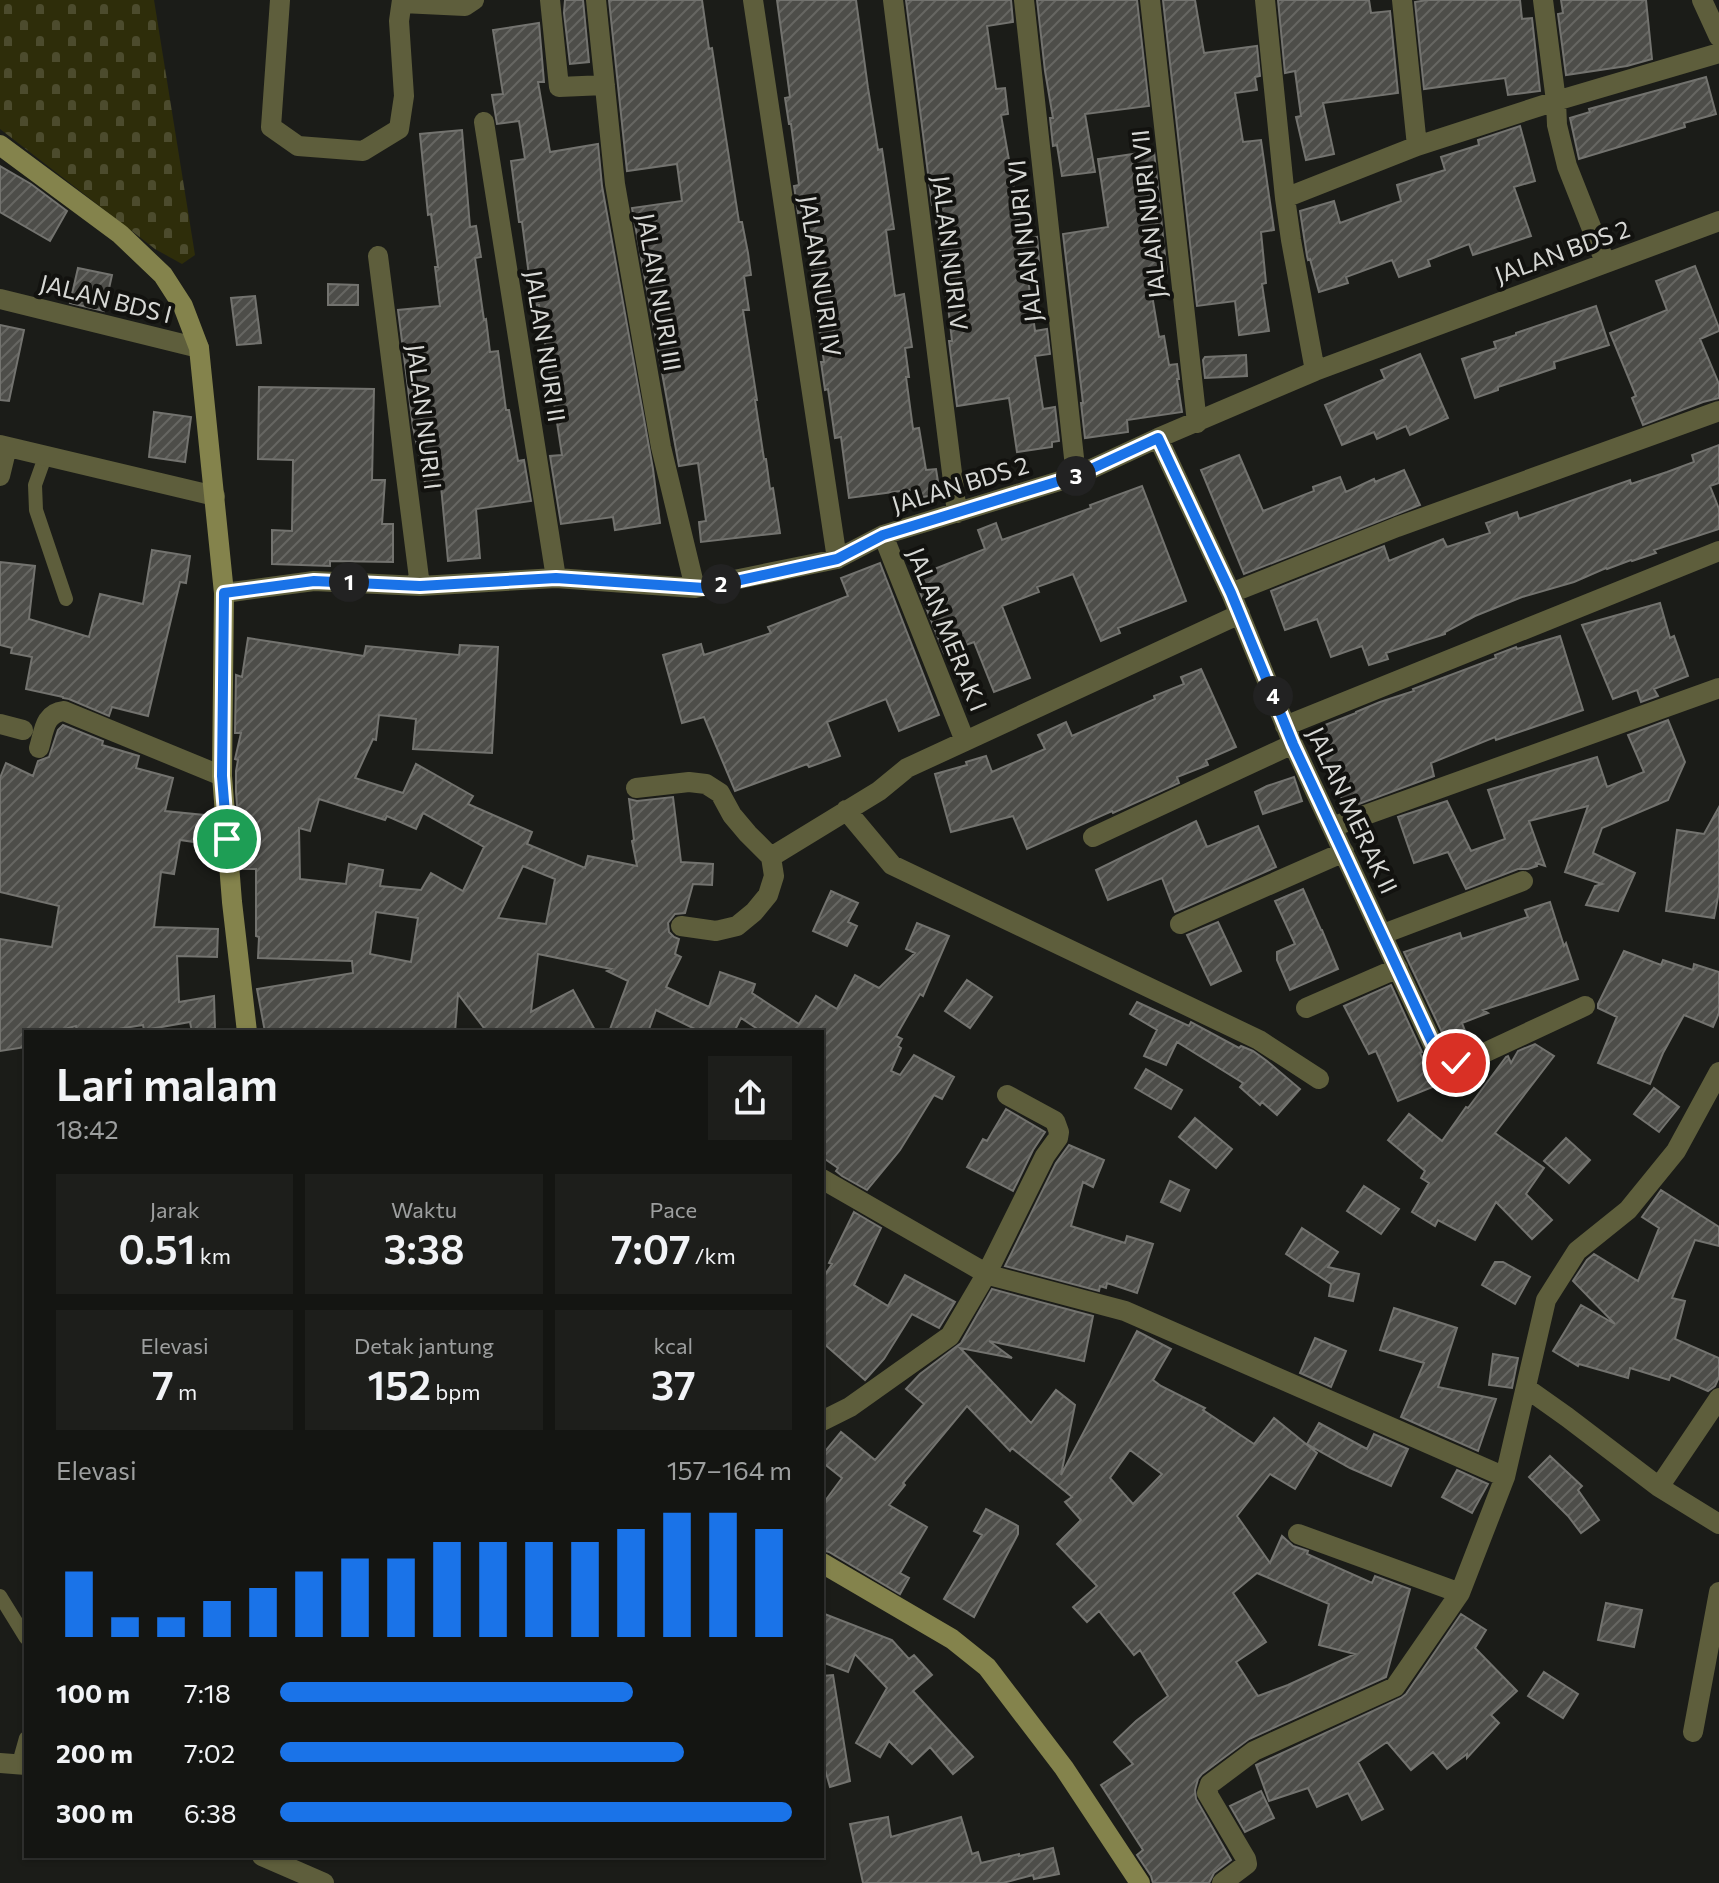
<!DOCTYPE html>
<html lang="id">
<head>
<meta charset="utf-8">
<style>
	:root { --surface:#141512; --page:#1d1e1b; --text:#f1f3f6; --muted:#9d9f9f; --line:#333432; --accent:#1a73e8 }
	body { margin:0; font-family:Commissioner,sans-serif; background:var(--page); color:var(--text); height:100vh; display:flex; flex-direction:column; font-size:30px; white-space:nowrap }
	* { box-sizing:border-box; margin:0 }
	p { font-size:26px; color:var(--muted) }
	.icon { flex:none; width:44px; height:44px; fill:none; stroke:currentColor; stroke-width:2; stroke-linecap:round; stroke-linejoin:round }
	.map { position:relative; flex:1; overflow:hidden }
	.sheet { position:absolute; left:24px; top:1030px; width:800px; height:828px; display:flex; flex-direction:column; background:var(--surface); border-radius:0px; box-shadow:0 2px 6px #0004,0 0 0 2px var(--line) }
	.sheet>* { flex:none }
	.pin { position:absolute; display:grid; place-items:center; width:68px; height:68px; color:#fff; margin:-34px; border:4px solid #fff; border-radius:50%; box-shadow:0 2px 8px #0007 }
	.km { position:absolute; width:40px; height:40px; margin:-20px; border-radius:50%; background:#222; color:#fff; font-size:22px; line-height:40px; text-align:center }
	.round { display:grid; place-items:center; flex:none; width:84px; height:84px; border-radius:0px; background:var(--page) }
	.summary { display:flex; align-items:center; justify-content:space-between; height:136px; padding:0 32px }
	h1 { font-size:44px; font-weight:600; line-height:60px }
	.stats { display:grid; grid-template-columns:repeat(3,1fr); gap:12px; height:136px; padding:8px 32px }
	.stats div { display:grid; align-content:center; border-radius:0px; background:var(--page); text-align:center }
	.stats b { font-size:40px; font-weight:600 }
	.stats small { font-size:22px; font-weight:400 }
	.stats p { font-size:22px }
	.chart { height:224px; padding:16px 32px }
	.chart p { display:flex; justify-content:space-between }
	.chart svg { width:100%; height:144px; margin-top:8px; stroke:var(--accent); stroke-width:6 }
	ul { padding:0 32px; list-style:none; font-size:26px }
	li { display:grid; grid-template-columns:128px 96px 1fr; align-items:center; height:60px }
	li i { height:20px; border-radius:10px; background:var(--accent) }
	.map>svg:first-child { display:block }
	.cemetery { fill:url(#cemetery-stones) }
	.building { fill:url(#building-hatch); stroke:#73736f; stroke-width:2; fill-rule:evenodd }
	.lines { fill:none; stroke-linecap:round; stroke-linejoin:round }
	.lane { stroke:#5e5e3c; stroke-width:14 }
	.street { stroke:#5e5e3c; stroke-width:20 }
	.secondary { stroke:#84834c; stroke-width:20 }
	.route-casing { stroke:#fff; stroke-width:16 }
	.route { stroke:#1a73e8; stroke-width:10 }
	.labels { text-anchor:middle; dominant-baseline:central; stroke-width:8; stroke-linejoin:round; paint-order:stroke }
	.street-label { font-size:24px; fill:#d7d8d5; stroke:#12120f }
</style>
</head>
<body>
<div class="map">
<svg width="1719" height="1883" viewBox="0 0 1719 1883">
	<defs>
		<pattern id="cemetery-stones" width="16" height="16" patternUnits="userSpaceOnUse" patternTransform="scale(2)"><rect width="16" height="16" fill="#2e2d0a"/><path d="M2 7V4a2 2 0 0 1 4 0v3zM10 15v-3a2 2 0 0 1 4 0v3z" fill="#4c4b2d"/></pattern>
		<pattern id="building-hatch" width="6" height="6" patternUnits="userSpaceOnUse" patternTransform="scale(2)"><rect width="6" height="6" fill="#4d4d49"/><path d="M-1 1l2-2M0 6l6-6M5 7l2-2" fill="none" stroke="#666662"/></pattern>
	</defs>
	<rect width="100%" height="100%" fill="#1b1c18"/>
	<path class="cemetery" d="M0,0H154L195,255L182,264L155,249L0,129Z"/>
	<path class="building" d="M565,0H583L589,62L570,64L564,13Z
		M609,0H702L709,49L712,48L739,222H742L748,253L751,275L744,276L749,310H743L757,400H755L764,459H766L770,489L773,488L780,533L701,542L699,522L706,521L698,463L679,466L632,208L682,201L677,164L627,171Z
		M777,0H856L868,88L878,150L882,149L894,229L886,230L895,296L904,294L912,347L905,348L909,377H906L913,429L919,428L926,470L936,469L940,494L917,498L916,489L849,498L841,437L835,438L828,389L825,390L821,362H824L816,307L818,306L803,212L798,213L794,186L799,185L791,124H789L785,98L790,97Z
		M906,0H1011L1013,22L987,26L996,89L1005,88L1008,114L1001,115L1023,239L1037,237L1039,261L1026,263L1035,331L1047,329L1050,354L1035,356L1043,409L1055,407L1059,441L1052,442V447L1017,452L1009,398L957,406L949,341H952L948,306L934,205H932Z
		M1037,0H1137L1149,106L1085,114L1095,172L1062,176L1057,145L1053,146L1050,118H1053L1045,71Z
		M1163,0H1195L1204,53L1257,46L1260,76L1255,77L1257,90L1235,93L1243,142L1261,140L1274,230L1261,232L1266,283L1262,284L1269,331L1239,335L1235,301L1197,306Z
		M1278,0H1369L1371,13L1390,11L1398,93L1323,103L1334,154L1306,160L1296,117L1301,116L1295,71L1285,73Z
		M1427,0H1520L1522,19L1532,18L1540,91L1508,95L1505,78L1424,89L1415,2Z
		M1561,0H1646L1652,59L1627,66L1566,75L1558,14L1563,13Z
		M539,23L544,82H538L550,152L598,144L602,186L653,469L660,523L615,530L613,517L561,524L550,456L562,455L539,305L533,306L522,222H519L511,161L525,159L519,121L497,124L492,95L503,94L493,30Z
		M1706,77L1716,114L1684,123L1685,127L1579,159L1570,118L1590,112L1589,109Z
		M1520,126L1535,181L1514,187L1531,236L1473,255L1469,244L1428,260L1430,266L1399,277L1392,260L1346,277L1348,283L1319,292L1310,259L1308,260L1307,256L1300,211L1334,201L1340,223L1401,201L1397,185L1445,170L1441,157L1479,145L1478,140Z
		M462,130L470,227L476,226L481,257L475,258L484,320L486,319L490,352L498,351L506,410H509L518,461L524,460L531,501L476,509L480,558L448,561L441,486L426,488L413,427L398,310L440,306L435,267H438L431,214L428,215L420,134Z
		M1154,151L1167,274L1149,277L1159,337L1164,336L1169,365L1177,364L1179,379H1177L1182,412L1127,420L1128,432L1085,438L1081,403H1083L1063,234L1108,227L1098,159Z
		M0,166L31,184L67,211L50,241L0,212Z
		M1695,266L1719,328V331L1700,339L1719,384V398L1703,402L1643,425L1632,398L1636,396L1610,333L1667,310L1656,281Z
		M78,268L112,275L104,311L70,303Z
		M328,284L358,285V305H328Z
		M255,296L261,343L237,345L231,298Z
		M1596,306L1609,345L1554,362L1555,368L1498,387V390L1475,398L1462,359L1496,348L1494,342L1516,335V333Z
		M0,325L24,330L9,401L0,400Z
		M1420,354L1448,418L1410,435L1406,426L1377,439L1374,432L1342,445L1325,405L1385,379L1381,370Z
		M1246,355L1247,376L1205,378L1203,360L1205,357Z
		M259,387L374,389L372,480H385L382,524H393V562L330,561V566L272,564V530L292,531L293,460L258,459Z
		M154,412L191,417L185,462L149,457Z
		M1719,445V483L1710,486L1719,509V529L1654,550L1656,553L1632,561L1631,560L1607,569L1606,568L1574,582L1522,597L1475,616L1445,632V634L1386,653L1388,659L1369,665L1362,646L1331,657L1317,619L1285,630L1271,591L1384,546L1389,561L1443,539L1447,547L1490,533L1486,523L1517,512L1519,519L1630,480L1631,484L1667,472L1694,462L1692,455Z
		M1239,455L1263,511L1314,491L1313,487L1340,477L1346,492L1374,479L1375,482L1404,470L1420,505L1244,574L1201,470Z
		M1142,486L1186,601L1118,628L1120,633L1101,641L1073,574L1037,587L1039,592L1002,606L1030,678L994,692L974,642L944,653L914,577L985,549L978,530L996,523L1002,540L1091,508L1090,505Z
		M152,550L190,556L186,583L180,582L148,716L112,707L109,716L69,699L63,698V697L26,689L32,657L11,653L12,648L0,645V562L35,566L29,619L89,637L100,594L143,604Z
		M880,563L939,715L899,731L886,699L827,722L840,756L809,767L807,764L735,791L704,717L682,723L663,655L701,644L704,655L771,633L768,627L848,596L841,578Z
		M1660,603L1670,638L1674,636L1688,676L1654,689L1658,696L1641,702L1637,690L1613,699L1582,625Z
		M1560,636L1583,710L1496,740L1495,737L1431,763L1434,776L1359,804L1356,796L1343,802L1312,730L1356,713V712L1380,702L1414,691L1413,689L1496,658L1495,655L1516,647L1517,649Z
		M248,638L364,656L366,646L459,655L460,645L498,647L492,753L413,749L416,719L379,715L376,740L373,739L355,778L403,793L416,764L473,796L468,804L532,832L527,844L585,868L588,856L637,866L632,841L634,840L629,799L637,801L673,797L681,862L713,864L712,885L693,884L685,913L675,914L668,923L669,932L674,937L679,939L675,954L681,957L666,987L709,1007L720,972L755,984L752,993L799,1024L816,996L837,1009L855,975L879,988L915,953L906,949L917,923L949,936L923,996L920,994L896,1036L902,1039L898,1046L901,1048L891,1071L900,1075L914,1055L954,1077L942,1099L934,1095L900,1150L867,1190L842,1176L836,1171L838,1168L822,1157V1032H762L741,1018L734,1032H701L656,1010L648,1032H609L628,981L607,971L611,969L538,954L531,1012L573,990L596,1032H487L458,994L455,1032H265L257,989L353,973L352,961L258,958L259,937L256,936V869H242L236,792V771L238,760L235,759L241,733H235L236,675L242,677ZM319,799L385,820L387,816L416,829L423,813L484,847L463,891L431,873L421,890L380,886L383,870L349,864L346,884L300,879L299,828L310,831ZM523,866L555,879L546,924L498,918ZM376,912L418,918L411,962L370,954Z
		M1201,669L1236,747L1206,760L1208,765L1177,777L1179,783L1113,813L1112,811L1027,849L1013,816L951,832L935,774L967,765L966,762L986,756L992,772L1045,749L1038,735L1066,722L1072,736L1155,699L1154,696L1184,684L1181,677Z
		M1668,720L1685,762L1668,800L1602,828L1593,853L1635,873L1618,911L1586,905L1595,886L1602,884L1565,872L1588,806L1529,821L1545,866L1536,863L1537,866L1528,869H1518L1466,889L1448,852L1414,863L1398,817L1447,801L1471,851L1505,839L1488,790L1597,757L1607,787L1644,772L1628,735Z
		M63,725L103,741L102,745L139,756L136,768L173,778L165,811L204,815L201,843L180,840L174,874L161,872L154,927L218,929L217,957L177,956L179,1002L214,996L215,1028L192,1032L190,1022L144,1030L143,1025L112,1030L77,1032L76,1026L53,1032H26V1047L0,1051V939L52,947L59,906L0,892V778L6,763L33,776L38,761L49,757L58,730Z
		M1294,777L1302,801L1263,814L1255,792L1267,786Z
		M1719,807V892L1714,918L1666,911L1677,830L1704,834Z
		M1196,821L1207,847L1258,826L1276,867L1175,912L1162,878L1108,900L1096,870Z
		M1303,889L1321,930H1322L1338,969L1290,990L1277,960V952L1295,944L1275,901Z
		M831,891L858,903L848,922L857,926L847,946L813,931Z
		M1550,902L1564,946L1566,943L1578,979L1483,1010L1488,1013L1462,1023L1467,1036L1447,1043L1404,952L1460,933L1462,939L1528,917L1525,910Z
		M1218,922L1241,971L1211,985L1187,935Z
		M1624,951L1661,965L1663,960L1693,970L1694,964L1719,972V1013L1713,1027L1684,1015L1663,1053L1650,1084L1598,1063L1617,1017L1598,1008V1004Z
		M967,980L992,997L970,1028L945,1011Z
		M1391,985L1422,1052L1420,1053L1435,1086L1398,1101L1376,1051L1369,1054L1344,1006Z
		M1137,1002L1189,1026L1191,1022L1239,1048L1241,1046L1253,1051L1267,1061L1300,1089L1277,1115L1262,1102L1260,1105L1240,1087L1243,1083L1177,1042L1166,1065L1144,1056L1157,1030L1130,1014Z
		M1535,1044L1554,1056L1495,1133L1544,1168L1526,1194L1552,1220L1532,1239L1496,1202L1475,1240L1438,1220L1435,1226L1412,1212L1429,1183L1421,1178L1425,1171L1388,1140L1409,1114L1442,1141L1466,1107L1468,1108L1506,1057L1508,1056L1511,1063L1518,1051Z
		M1146,1069L1182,1090L1171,1109L1135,1088Z
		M1654,1088L1679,1107L1659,1132L1634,1114Z
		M1006,1109L1045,1132L1033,1150L1013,1191L967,1167L983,1139L987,1141Z
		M1195,1118L1232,1149L1216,1168L1179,1137Z
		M1566,1138L1590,1160L1569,1183L1544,1161Z
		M1069,1145L1104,1160L1093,1187L1083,1182L1071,1226L1125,1243L1127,1236L1153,1244L1137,1293L1107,1283L1106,1288L1100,1286L1099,1291L1005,1266L1056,1163Z
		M1170,1181L1189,1190L1180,1211L1161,1202Z
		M1364,1186L1399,1209L1381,1234L1347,1211Z
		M1661,1190L1719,1227V1246L1695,1240L1672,1298L1685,1301L1675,1339L1719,1358V1377L1715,1386L1708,1391L1671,1375L1669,1380L1630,1368L1628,1378L1579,1364L1578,1366L1553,1351L1581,1305L1615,1324L1573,1281L1587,1260L1594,1254L1638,1281L1659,1228L1642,1217Z
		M854,1212L881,1228L854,1285L888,1306L905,1275L955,1302L939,1328L912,1314L884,1359L865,1380L822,1342V1279L832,1264L829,1263Z
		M1302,1228L1338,1252L1328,1267L1359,1274L1353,1301L1329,1296L1331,1284L1286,1254Z
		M1495,1262H1503L1530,1277L1515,1304L1482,1285Z
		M992,1289L1093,1316L1084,1361L989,1341L1012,1358L960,1348L1031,1423L1056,1390L1075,1405L1061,1475L1137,1331L1171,1349L1153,1380L1161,1386L1205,1408L1203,1410L1254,1444L1274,1418L1317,1453L1295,1489L1270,1474L1237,1516L1270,1563L1282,1536L1293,1546L1308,1551L1307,1554L1372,1583L1375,1576L1410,1589L1386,1677L1249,1739L1202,1774L1198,1779L1195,1790L1196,1799L1231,1860L1214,1873L1209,1883H1153L1151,1876L1137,1855L1143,1850L1101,1785L1133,1764L1114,1742L1136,1721L1168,1696L1140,1650L1134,1655L1099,1611L1087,1622L1073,1607L1097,1586L1057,1544L1081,1520L1065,1502L1072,1497L1012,1448L1010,1451L967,1406L903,1483L905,1485L889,1505L927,1527L900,1573L909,1578L900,1594L829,1552L822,1550V1505L842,1478L822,1462V1455L841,1432L875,1460L924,1404L906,1389L920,1374L961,1343ZM1130,1450L1162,1474L1133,1504L1110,1478ZM1257,1573L1329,1604L1319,1645L1355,1654L1288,1685L1258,1696L1236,1662L1266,1642L1233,1593Z
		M1394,1308L1457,1328L1438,1387L1496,1399L1478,1451L1401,1417L1424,1363L1380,1350Z
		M1315,1338L1346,1351L1331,1387L1300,1373Z
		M1493,1354L1518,1358L1512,1388L1489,1385Z
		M1319,1423L1367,1449L1374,1434L1408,1449L1391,1486L1350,1468L1307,1444Z
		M1550,1456L1582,1486L1578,1490L1599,1520L1581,1533L1568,1516L1529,1477Z
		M1457,1470L1488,1484L1472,1513L1442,1497Z
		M986,1509L1018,1526V1534L974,1617L944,1599L982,1535L974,1531Z
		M1606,1603L1642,1610L1634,1647L1598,1640Z
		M822,1613L892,1640L909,1659L914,1655L932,1675L913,1691L973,1757L953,1774L930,1747L912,1764L889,1741L880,1757L856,1743L887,1688L855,1654L848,1672L822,1662Z
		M1461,1614L1486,1630L1475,1648L1517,1691L1491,1715L1499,1723L1467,1758V1754L1447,1769L1433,1752L1411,1770L1387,1742L1358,1762L1383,1809L1362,1820L1348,1793L1317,1807L1308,1788L1269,1801L1256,1765L1401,1698L1406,1694Z
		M1544,1672L1578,1694L1563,1718L1528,1696Z
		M833,1675L850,1781L830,1787L822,1759V1676Z
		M1261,1791L1274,1818L1245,1832L1230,1806Z
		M888,1817L891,1837L961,1817L972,1854L978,1852L981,1863L1019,1854V1856L1053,1848L1059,1874L1034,1879L1033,1875L1003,1883H863L850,1824Z"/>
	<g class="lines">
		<path class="lane" d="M45,457L35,485L36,510L66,599
			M0,1596L26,1638
			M19,1763L26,1738"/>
		<path class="street" d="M280,0L271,127L298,146L363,151L399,129L404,96L399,21L402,0
			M550,0L559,87L605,85
			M596,0L615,184L661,447L695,588
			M753,0L837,559
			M893,0L957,513
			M1024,0L1076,476
			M1150,0L1197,423
			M1265,0L1285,198L1291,240L1315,371
			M1402,0L1417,146
			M1543,0L1556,101L1557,125L1567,166L1605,262
			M1702,0L1719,37
			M402,3L465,6L474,0
			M484,122L556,578
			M1285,198L1417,146L1556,101L1719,53
			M378,256L420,586
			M0,299L199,348
			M1158,438L1231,593L1293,744L1437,1053C1446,1064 1456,1063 1469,1060L1585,1006
			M0,445L215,496
			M0,476L7,447
			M883,535L965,741
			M224,593L314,581L420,586L556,578L695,588L837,559L883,535L1076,476L1158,438L1315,371L1719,221
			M1231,593L1397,527L1719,411
			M0,724L23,730
			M1285,726L1719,551
			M39,748C44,732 44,713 64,711L222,776
			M636,788L689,782L706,784L720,793L732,815L748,834L771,857
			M846,810L892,865L1259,1040L1319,1079
			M1332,827L1719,688
			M1093,837L1293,744
			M1180,924L1344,852
			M681,926L716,931L737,926L754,912L768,895L774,876L771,857L879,791L907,768L1240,614
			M1383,934L1523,881
			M1306,1008L1398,968
			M822,1179L989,1275L1125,1311L1505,1477
			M1526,1388L1567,1417L1659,1487L1719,1524
			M822,1421L850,1407L950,1336L987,1273L1045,1156L1058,1138L1059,1132L1055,1121L1007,1095
			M1659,1487L1719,1398
			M1298,1534L1460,1593
			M1693,1732L1719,1592
			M0,1763L26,1765
			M262,1856L324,1883
			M1222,1883L1247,1864L1246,1859L1207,1793L1210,1784L1254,1751L1395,1687L1460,1593L1505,1477L1546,1300L1577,1251L1628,1210L1676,1151L1719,1072"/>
		<path class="secondary" d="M0,145L120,234L163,275L183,306L199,348L224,593L222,776L232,902L247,1032
			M822,1563L952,1639L987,1667L1064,1768L1140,1883"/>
	</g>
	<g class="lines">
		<defs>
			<path id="route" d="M227,839L222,776L224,593L314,581L420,586L556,578L704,588L837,559L883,535L1076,476L1158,438L1231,593L1293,744L1437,1053L1442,1059L1456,1063"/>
		</defs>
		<use href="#route" class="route-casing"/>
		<use href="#route" class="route"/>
	</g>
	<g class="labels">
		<g class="street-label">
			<text transform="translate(1148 214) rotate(-96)">JALAN NURI VII</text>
			<text transform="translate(1024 241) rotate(-96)">JALAN NURI VI</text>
			<text transform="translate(1562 251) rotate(-20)">JALAN BDS 2</text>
			<text transform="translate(951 253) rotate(83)">JALAN NURI V</text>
			<text transform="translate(821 276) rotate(81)">JALAN NURI IV</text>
			<text transform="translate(660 292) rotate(80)">JALAN NURI III</text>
			<text transform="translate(106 298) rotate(14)">JALAN BDS I</text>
			<text transform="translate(546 346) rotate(81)">JALAN NURI II</text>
			<text transform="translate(425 417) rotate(83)">JALAN NURI I</text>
			<text transform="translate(960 484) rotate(-17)">JALAN BDS 2</text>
			<text transform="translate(948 629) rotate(68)">JALAN MERAK I</text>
			<text transform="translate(1353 810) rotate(65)">JALAN MERAK II</text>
		</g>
	</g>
</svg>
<div class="pin" style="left:227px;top:839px;background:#1e9e55"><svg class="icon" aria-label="arrive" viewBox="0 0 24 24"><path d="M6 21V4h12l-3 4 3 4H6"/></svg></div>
<div class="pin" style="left:1456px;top:1063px;background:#d93025"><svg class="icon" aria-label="check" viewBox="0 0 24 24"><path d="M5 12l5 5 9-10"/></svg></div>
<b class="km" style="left:349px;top:582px">1</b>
<b class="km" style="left:721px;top:584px">2</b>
<b class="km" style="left:1076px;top:476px">3</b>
<b class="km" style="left:1273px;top:696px">4</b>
<section class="sheet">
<div class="summary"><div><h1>Lari malam</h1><p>18:42</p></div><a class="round"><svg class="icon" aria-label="share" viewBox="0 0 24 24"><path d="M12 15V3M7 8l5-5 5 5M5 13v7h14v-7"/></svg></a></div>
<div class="stats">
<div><p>Jarak</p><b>0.51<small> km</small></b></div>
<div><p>Waktu</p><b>3:38</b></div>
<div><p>Pace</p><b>7:07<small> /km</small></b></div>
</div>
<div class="stats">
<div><p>Elevasi</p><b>7<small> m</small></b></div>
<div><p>Detak jantung</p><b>152<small> bpm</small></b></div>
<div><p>kcal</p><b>37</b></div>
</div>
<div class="chart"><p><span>Elevasi</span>157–164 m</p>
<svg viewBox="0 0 160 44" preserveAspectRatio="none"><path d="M5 44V24M15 44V38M25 44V38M35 44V33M45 44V29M55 44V24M65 44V20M75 44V20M85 44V15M95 44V15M105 44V15M115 44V15M125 44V11M135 44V6M145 44V6M155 44V11"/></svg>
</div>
<ul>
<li><b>100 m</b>7:18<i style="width:69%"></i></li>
<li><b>200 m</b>7:02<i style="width:79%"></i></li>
<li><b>300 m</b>6:38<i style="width:100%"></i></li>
</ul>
</section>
</div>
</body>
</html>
